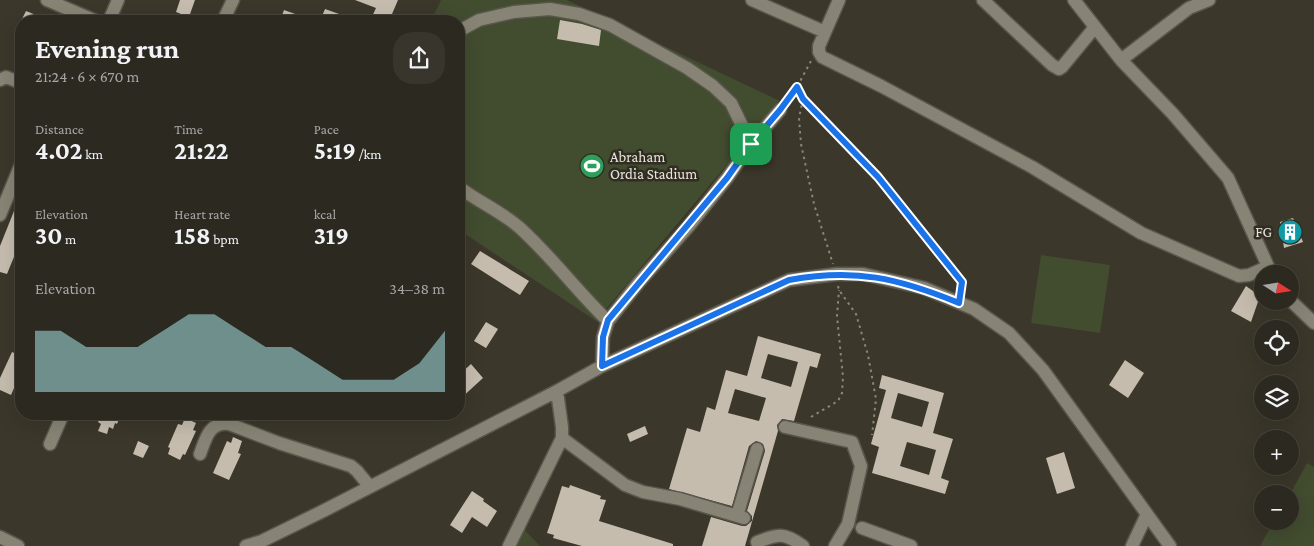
<!DOCTYPE html>
<html lang="en">
<head>
<meta charset="utf-8">
<style>
	:root { --surface:#2c2920; --page:#38352d; --text:#f1f3f6; --muted:#a6a6a5; --line:#48453e; --accent:#8bbbb9 }
	body { margin:0; font-family:"Crimson Pro",serif; background:var(--page); color:var(--text); height:100vh; display:flex; flex-direction:column; font-size:19px; white-space:nowrap }
	* { box-sizing:border-box; margin:0 }
	p { font-size:16px; color:var(--muted) }
	.icon { flex:none; width:28px; height:28px; fill:none; stroke:currentColor; stroke-width:2; stroke-linecap:round; stroke-linejoin:round }
	.map { position:relative; flex:1; overflow:hidden }
	.sheet { position:absolute; left:15px; top:15px; width:450px; height:405px; display:flex; flex-direction:column; background:var(--surface); border-radius:20px; box-shadow:0 5px 20px #0002,0 0 0 1px var(--line) }
	.sheet>* { flex:none }
	.needle { width:32px; rotate:102deg }
	.controls { position:absolute; left:1254px; top:265px; display:grid; gap:10px }
	.controls a { display:grid; place-items:center; width:45px; height:45px; border-radius:50%; background:var(--surface); box-shadow:0 5px 20px #0002,0 0 0 1px var(--line); font-size:25px }
	.pin { position:absolute; display:grid; place-items:center; width:42px; height:42px; color:#fff; margin:-21px; border-radius:10px; box-shadow:0 2px 8px #0006 }
	.round { display:grid; place-items:center; flex:none; width:52px; height:52px; border-radius:20px; background:var(--page) }
	.headline { display:flex; align-items:center; justify-content:space-between; height:85px; padding:0 20px }
	h1 { font-size:28px; font-weight:700; line-height:38px }
	.stats { display:grid; grid-template-columns:repeat(3,1fr); gap:8px; height:85px; padding:5px 20px }
	.stats div { display:grid; align-content:center }
	.stats b { font-size:25px; font-weight:700 }
	.stats small { font-size:14px; font-weight:400 }
	.stats p { font-size:14px }
	.chart { height:140px; padding:10px 20px }
	.chart p { display:flex; justify-content:space-between }
	.chart svg { width:100%; height:90px; margin-top:5px; fill:var(--accent); opacity:.7 }
	.map>svg:first-child { display:block }
	.green { fill:#424c2f }
	.building { fill:#c5bcae; fill-rule:evenodd }
	.lines { fill:none; stroke-linecap:round; stroke-linejoin:round }
	.minor-casing { stroke:#59564b; stroke-width:15 }
	.path { stroke:#89867b; stroke-width:2; stroke-dasharray:2.5 4; stroke-linecap:butt }
	.minor { stroke:#888475; stroke-width:12 }
	.route-casing { stroke:#fff; stroke-width:10 }
	.route { stroke:#1a73e8; stroke-width:6 }
	.labels { text-anchor:middle; dominant-baseline:central; stroke-width:5; stroke-linejoin:round; paint-order:stroke }
	.poi-label { font-size:15px; fill:#e7e5dd; stroke:#312d21; text-anchor:start }
</style>
</head>
<body>
<div class="map">
<svg width="1314" height="546" viewBox="0 0 1314 546">
	<rect width="100%" height="100%" fill="#3b372a"/>
	<path class="green" d="M441,0H567L780,101L596,321L459,230V21H431Z
		M1041,255L1110,265L1100,333L1031,323Z
		M1307,463L1314,467V546H1260L1274,521H1290V494Z
		M522,527L540,546H514Z"/>
	<path class="building" d="M180,0H195L189,17L176,12Z
		M355,0H398L389,21H370L376,8Z
		M325,9L356,20V21H320Z
		M284,10L312,20L311,21H280Z
		M26,11L51,21H21Z
		M560,20L582,24L601,30L599,46L557,39Z
		M14,211L21,214V245L18,253L16,252L7,274L0,272V246Z
		M1293,218L1303,242L1284,248L1280,222Z
		M480,251L529,281L520,295L471,264Z
		M1246,286L1260,296L1251,322L1231,311Z
		M486,322L498,329L486,348L474,341Z
		M758,336L821,354L817,368L810,366L794,421L782,419L777,425L778,431L745,546H702L711,517L742,526H746L752,521V516L747,511L765,451L763,444L756,441L749,446L732,506L669,489L687,428L700,432L707,407L715,410L726,370L747,376ZM768,354L798,362L791,387L761,378ZM735,389L766,398L759,421L728,413Z
		M12,352L21,356V378L17,389L14,388L11,395L0,390V378Z
		M1125,360L1144,373L1128,398L1109,385Z
		M471,364L483,378L459,400V375Z
		M882,375L944,393L933,433L953,439L941,478L949,481L945,494L872,473L879,447L871,444L886,390L879,388ZM898,393L929,402L922,427L891,418ZM907,442L936,450L929,475L900,466Z
		M101,414H121L117,424L115,423L113,429L109,427L107,434L98,431L101,424L98,422Z
		M185,418L196,423L193,430L196,431L185,455L183,454L180,460L168,454L170,448L168,447L178,424L182,425Z
		M645,426L648,434L630,442L627,434Z
		M233,437L242,441L238,453L241,454L229,480L213,473L227,441L231,443Z
		M138,441L149,446L143,458L133,454Z
		M1064,452L1075,488L1057,494L1046,458Z
		M570,485L601,496L600,499L606,500L599,521L673,544V546H582L553,538L554,535L547,533L551,521L562,486L569,488Z
		M472,491L484,499L483,501L497,511L487,527L472,517L462,533L450,525Z"/>
	<g class="lines">
		<defs>
			<path id="minor" d="M47,0L96,21
				M752,0L825,32
				M839,0L819,46V52L822,57L881,86L1032,167L1141,233L1239,276L1249,275L1267,267
				M983,0L1052,65L1059,69L1062,67L1095,27
				M1074,0L1121,60L1173,114L1228,178L1271,273
				M109,21L118,0
				M223,21L233,0
				M459,31L479,20L514,12L550,9L579,14L610,25L687,68L713,86L731,103L751,144
				M1121,60L1189,8L1209,0
				M0,80L6,77L21,83
				M459,187C478,202 501,211 520,228C552,257 577,291 608,321
				M0,215L21,164
				M1290,300L1314,323
				M602,366L603,337L608,321L639,282L688,227L727,178L751,144L780,110
				M785,427L852,442L861,466L848,524L835,546
				M562,438L625,485L643,492L680,499L744,518
				M50,444L63,414
				M200,454C206,438 209,422 229,424L279,443L351,466L357,471L370,487
				M737,516L757,449
				M862,528L911,546
				M0,537L18,546
				M757,542C778,534 784,532 803,546
				M246,546L262,541L325,510L557,391L602,366L789,280L837,274H863L924,288L974,309L1009,333L1043,370L1170,546
				M509,546L562,438V427L557,391
				M1132,546L1147,514"/>
		</defs>
		<use href="#minor" class="minor-casing"/>
		<path class="path" d="M797,87L803,99L878,177L962,282V291
			M803,99L799,118L801,144L814,204L833,264
			M786,102L797,87L811,61
			M838,286L839,290L856,314L868,355L876,399L872,435
			M811,417L838,401L842,393L843,377L837,316L839,290"/>
		<use href="#minor" class="minor"/>
	</g>
	<g class="lines">
		<defs>
			<path id="route" d="M797,87L803,99L878,177L962,282L959,303C898,278 855,268 789,280L602,366L603,337L608,320L727,178L751,144L780,110Z"/>
		</defs>
		<use href="#route" class="route-casing"/>
		<use href="#route" class="route"/>
	</g>
	<defs>
		<symbol id="stadium-disc" viewBox="-11 -11 22 22"><circle r="9.5" fill="#2e9e5b" stroke="#312d21"/><path d="M0-5a6.5 5 0 1 0 0 10a6.5 5 0 1 0 0-10ZM-3.5-1.8h7v3.6h-7Z" fill="#fff"/></symbol>
		<symbol id="building-disc" viewBox="-11 -11 22 22"><circle r="9.5" fill="#0f9aa8" stroke="#312d21"/><path d="M-4-6H4V6H1V3H-1V6H-4ZM-2.5-4.3h1.7v1.8h-1.7ZM.8-4.3h1.7v1.8H.8ZM-2.5-1h1.7V.8h-1.7ZM.8-1h1.7V.8H.8Z" fill="#fff"/></symbol>
	</defs>
	<g fill-rule="evenodd">
		<use href="#stadium-disc" x="578" y="152" width="28" height="28"/>
		<use href="#building-disc" x="1276" y="218" width="28" height="28"/>
	</g>
	<g class="labels">
		<g class="poi-label">
			<text x="610" y="157">Abraham<tspan x="610" dy="17">Ordia Stadium</tspan></text>
			<text x="1272" y="232" text-anchor="end">FG</text>
		</g>
	</g>
</svg>
<div class="controls">
<a><svg class="needle" viewBox="-14 -14 28 28"><path d="M0-13l5 13h-10z" fill="#e53935"/><path d="M0 13l5-13h-10z" fill="#a6a6a5"/></svg></a>
<a><svg class="icon" aria-label="locate" viewBox="0 0 24 24"><circle cx="12" cy="12" r="6"/><path d="M12 2v4M12 18v4M2 12h4M18 12h4"/></svg></a>
<a><svg class="icon" aria-label="layers" viewBox="0 0 24 24"><path d="M12 4l9 5-9 5-9-5zM3 14l9 5 9-5"/></svg></a>
<a>+</a>
<a>−</a>
</div>
<div class="pin" style="left:751px;top:144px;background:#1e9e55"><svg class="icon" aria-label="arrive" viewBox="0 0 24 24"><path d="M6 21V4h12l-3 4 3 4H6"/></svg></div>
<section class="sheet">
<div class="headline"><div><h1>Evening run</h1><p>21:24 · 6 × 670 m</p></div><a class="round"><svg class="icon" aria-label="share" viewBox="0 0 24 24"><path d="M12 15V3M7 8l5-5 5 5M5 13v7h14v-7"/></svg></a></div>
<div class="stats">
<div><p>Distance</p><b>4.02<small> km</small></b></div>
<div><p>Time</p><b>21:22</b></div>
<div><p>Pace</p><b>5:19<small> /km</small></b></div>
</div>
<div class="stats">
<div><p>Elevation</p><b>30<small> m</small></b></div>
<div><p>Heart rate</p><b>158<small> bpm</small></b></div>
<div><p>kcal</p><b>319</b></div>
</div>
<div class="chart"><p><span>Elevation</span>34–38 m</p>
<svg viewBox="0 0 160 44" preserveAspectRatio="none"><path d="M0 44V14L10 14L20 22L30 22L40 22L50 14L60 6L70 6L80 14L90 22L100 22L110 30L120 38L130 38L140 38L150 30L160 14V44z"/></svg>
</div>
</section>
</div>
</body>
</html>
